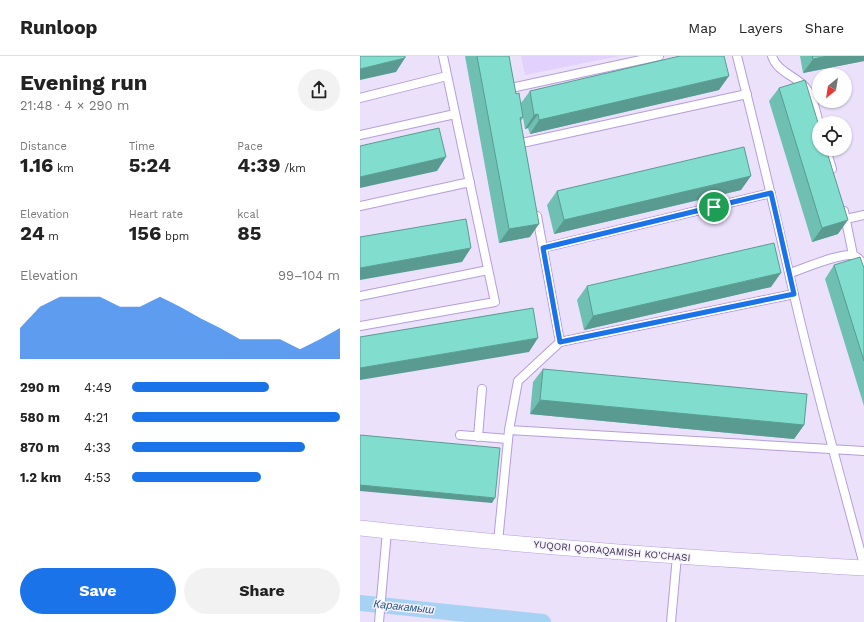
<!DOCTYPE html>
<html lang="en">
<head>
<meta charset="utf-8">
<style>
	:root { --surface:#fff; --page:#f2f2f2; --text:#222; --muted:#767676; --line:#e0e0e0; --accent:#1a73e8 }
	body { margin:0; font-family:"Work Sans",sans-serif; background:var(--page); color:var(--text); height:100vh; display:flex; flex-direction:column; font-size:15px; white-space:nowrap }
	* { box-sizing:border-box; margin:0 }
	p { font-size:13px; color:var(--muted) }
	.icon { flex:none; width:22px; height:22px; fill:none; stroke:currentColor; stroke-width:2; stroke-linecap:round; stroke-linejoin:round }
	.map { position:relative; flex:1; overflow:hidden }
	.sheet { display:flex; flex-direction:column; background:var(--surface); width:360px }
	.sheet>* { flex:none }
	.needle { width:26px; rotate:210deg }
	.tools { position:absolute; left:452px; top:12px; display:grid; gap:8px }
	.tools a { display:grid; place-items:center; width:40px; height:40px; border-radius:50%; background:var(--surface); box-shadow:0 1px 3px #0004; font-size:20px }
	.pin { position:absolute; display:grid; place-items:center; width:34px; height:34px; color:#fff; margin:-17px; border:2px solid #fff; border-radius:50%; box-shadow:0 1px 4px #0007 }
	.round { display:grid; place-items:center; flex:none; width:42px; height:42px; border-radius:21px; background:var(--page) }
	.headline { display:flex; align-items:center; justify-content:space-between; height:68px; padding:0 20px }
	h1 { font-size:22px; font-weight:700; line-height:30px }
	.metrics { display:grid; grid-template-columns:repeat(3,1fr); gap:6px; height:68px; padding:4px 20px }
	.metrics div { display:grid; align-content:center }
	.metrics b { font-size:20px; font-weight:700 }
	.metrics small { font-size:11px; font-weight:400 }
	.metrics p { font-size:11px }
	.chart { height:112px; padding:8px 20px }
	.chart p { display:flex; justify-content:space-between }
	.chart svg { width:100%; height:72px; margin-top:4px; fill:var(--accent); opacity:.7 }
	.button { display:flex; gap:8px; margin-top:auto; padding:8px 20px }
	.button a { flex:1; height:46px; border-radius:24px; background:var(--accent); color:#fff; font-size:16px; font-weight:700; line-height:46px; text-align:center }
	.button a+a { background:var(--page); color:var(--text) }
	ul { padding:0 20px; list-style:none; font-size:13px }
	li { display:grid; grid-template-columns:64px 48px 1fr; align-items:center; height:30px }
	li i { height:10px; border-radius:5px; background:var(--accent) }
	header { display:flex; align-items:center; gap:24px; box-sizing:border-box; height:56px; padding:0 20px; background:var(--surface); border-bottom:1px solid var(--line) }
	header strong { font-size:19px }
	nav { display:flex; gap:22px; margin-inline-start:auto; font-size:14px }
	main { display:flex; flex:1; min-height:0 }
	.map>svg:first-child { display:block }
	.built { fill:#e1d1fc }
	.lines { fill:none; stroke-linecap:round; stroke-linejoin:round }
	.canal { stroke:#a8d2f4; stroke-width:16 }
	.service-casing { stroke:#b69ddb; stroke-width:10 }
	.minor-casing { stroke:#b69ddb; stroke-width:16 }
	.service { stroke:#fff; stroke-width:8 }
	.minor { stroke:#fff; stroke-width:15 }
	.wall { fill:#6fbfb2 }
	.shaded-wall { fill:#5a9b91 }
	.building { fill:#81decf; stroke:#5a9b91 }
	.route-casing { stroke:#fff; stroke-width:8 }
	.route { stroke:#1a73e8; stroke-width:5 }
	.labels { text-anchor:middle; dominant-baseline:central; stroke-width:3; stroke-linejoin:round; paint-order:stroke }
	.street-label { font-size:10px; fill:#392e47; stroke:#f6f1fe }
	.water-label { font-size:11px; font-style:italic; fill:#25597f; stroke:#f6f1fe }
</style>
</head>
<body>
<header>
<strong>Runloop</strong>
<nav><a>Map</a><a>Layers</a><a>Share</a></nav>
</header>
<main>
<section class="sheet">
<div class="headline"><div><h1>Evening run</h1><p>21:48 · 4 × 290 m</p></div><a class="round"><svg class="icon" aria-label="share" viewBox="0 0 24 24"><path d="M12 15V3M7 8l5-5 5 5M5 13v7h14v-7"/></svg></a></div>
<div class="metrics">
<div><p>Distance</p><b>1.16<small> km</small></b></div>
<div><p>Time</p><b>5:24</b></div>
<div><p>Pace</p><b>4:39<small> /km</small></b></div>
</div>
<div class="metrics">
<div><p>Elevation</p><b>24<small> m</small></b></div>
<div><p>Heart rate</p><b>156<small> bpm</small></b></div>
<div><p>kcal</p><b>85</b></div>
</div>
<div class="chart"><p><span>Elevation</span>99–104 m</p>
<svg viewBox="0 0 160 44" preserveAspectRatio="none"><path d="M0 44V25L10 12L20 6L30 6L40 6L50 12L60 12L70 6L80 12L90 19L100 25L110 32L120 32L130 32L140 38L150 32L160 25V44z"/></svg>
</div>
<ul>
<li><b>290 m</b>4:49<i style="width:66%"></i></li>
<li><b>580 m</b>4:21<i style="width:100%"></i></li>
<li><b>870 m</b>4:33<i style="width:83%"></i></li>
<li><b>1.2 km</b>4:53<i style="width:62%"></i></li>
</ul>
<div class="button"><a>Save</a><a>Share</a></div>
</section>
<div class="map">
<svg width="504" height="566" viewBox="0 0 504 566">
	<rect width="100%" height="100%" fill="#ebe1fb"/>
	<path class="built" d="M161,0H259L165,19Z"/>
	<g class="lines">
		<path class="canal" d="M0,547L183,566"/>
		<defs>
			<path id="service" d="M377,0C397,79 416,159 434,239C455,330 480,419 504,509
				M412,0C417,16 436,20 446,32C453,41 456,56 459,68
				M151,32L299,0
				M0,42L87,20
				M0,79L95,58
				M162,87L387,38
				M466,93L472,113
				M0,150L110,126
				M484,155L493,199
				M486,163L504,159
				M183,192L411,137
				M430,217C446,212 476,198 492,199C498,200 501,205 504,209
				M0,240L128,214
				M0,270L135,246L83,0
				M200,286L434,238
				M149,374L504,395
				M100,379L148,383
				M118,381L122,333
				M138,486L149,374L158,325L200,286L177,160
				M19,566L27,475
				M311,566L317,500"/>
			<path id="minor" d="M0,472C167,491 336,502 504,512"/>
		</defs>
		<use href="#service" class="service-casing"/>
		<use href="#minor" class="minor-casing"/>
		<use href="#service" class="service"/>
		<use href="#minor" class="minor"/>
	</g>
	<path class="wall" d="M105,0H149L156,38L161,47L170,35L359,34L170,78L168,72L165,73L163,62L161,65L170,181L139,187Z
		M440,0H504V5L443,17Z
		M419,32L478,178L452,186L409,45Z
		M381,134L194,178L187,149L197,135Z
		M474,209L504,212V350L465,223Z
		M227,230L411,231L224,274L217,244Z
		M183,313L444,369L434,383L170,358L173,326Z"/>
	<path class="shaded-wall" d="M468,0H504V5L443,17L453,3Z
		M45,2L36,16L0,24V13Z
		M369,20L359,34L170,78L179,64Z
		M178,58L168,72L165,73L174,59Z
		M86,101L77,115L0,132V121Z
		M391,120L381,134L194,178L204,164Z
		M488,164L478,178L452,186L462,172Z
		M179,168L170,181L139,187L149,173Z
		M111,192L102,206L0,224V212Z
		M421,217L411,231L224,274L233,260Z
		M178,282L169,296L0,324V312Z
		M180,344L444,369L434,383L170,358Z
		M0,429L135,442L132,447L0,435Z"/>
	<path class="building" d="M0,0H45V2L0,13Z
		M117,0H149L156,38L159,37L163,61L160,62L179,168L149,173Z
		M320,0H364L369,20L179,64L178,58L174,59L170,35Z
		M452,0H468L453,3Z
		M445,24L459,70V93H466L488,164L462,172L419,32Z
		M79,72L86,101L0,121V90Z
		M384,91L391,120L204,164L197,135Z
		M106,163L111,192L0,212V181Z
		M414,187L421,217L233,260L227,230Z
		M500,201L504,212V305L474,209Z
		M173,252L178,282L0,312V281Z
		M183,313L447,338L444,369L180,344Z
		M0,379L140,392L135,442L0,429Z"/>
	<g class="lines">
		<defs>
			<path id="route" d="M411,137L434,238L200,286L183,192Z"/>
		</defs>
		<use href="#route" class="route-casing"/>
		<use href="#route" class="route"/>
	</g>
	<g class="labels">
		<g class="street-label">
			<text transform="translate(252 495) rotate(5)">YUQORI QORAQAMISH KO'CHASI</text>
		</g>
		<g class="water-label">
			<text transform="translate(44 551) rotate(6)">Каракамыш</text>
		</g>
	</g>
</svg>
<div class="tools">
<a><svg class="needle" viewBox="-14 -14 28 28"><path d="M0-13l5 13h-10z" fill="#e53935"/><path d="M0 13l5-13h-10z" fill="#767676"/></svg></a>
<a><svg class="icon" aria-label="locate" viewBox="0 0 24 24"><circle cx="12" cy="12" r="6"/><path d="M12 2v4M12 18v4M2 12h4M18 12h4"/></svg></a>
</div>
<div class="pin" style="left:354px;top:151px;background:#1e9e55"><svg class="icon" aria-label="arrive" viewBox="0 0 24 24"><path d="M6 21V4h12l-3 4 3 4H6"/></svg></div>
</div>
</main>
</body>
</html>
